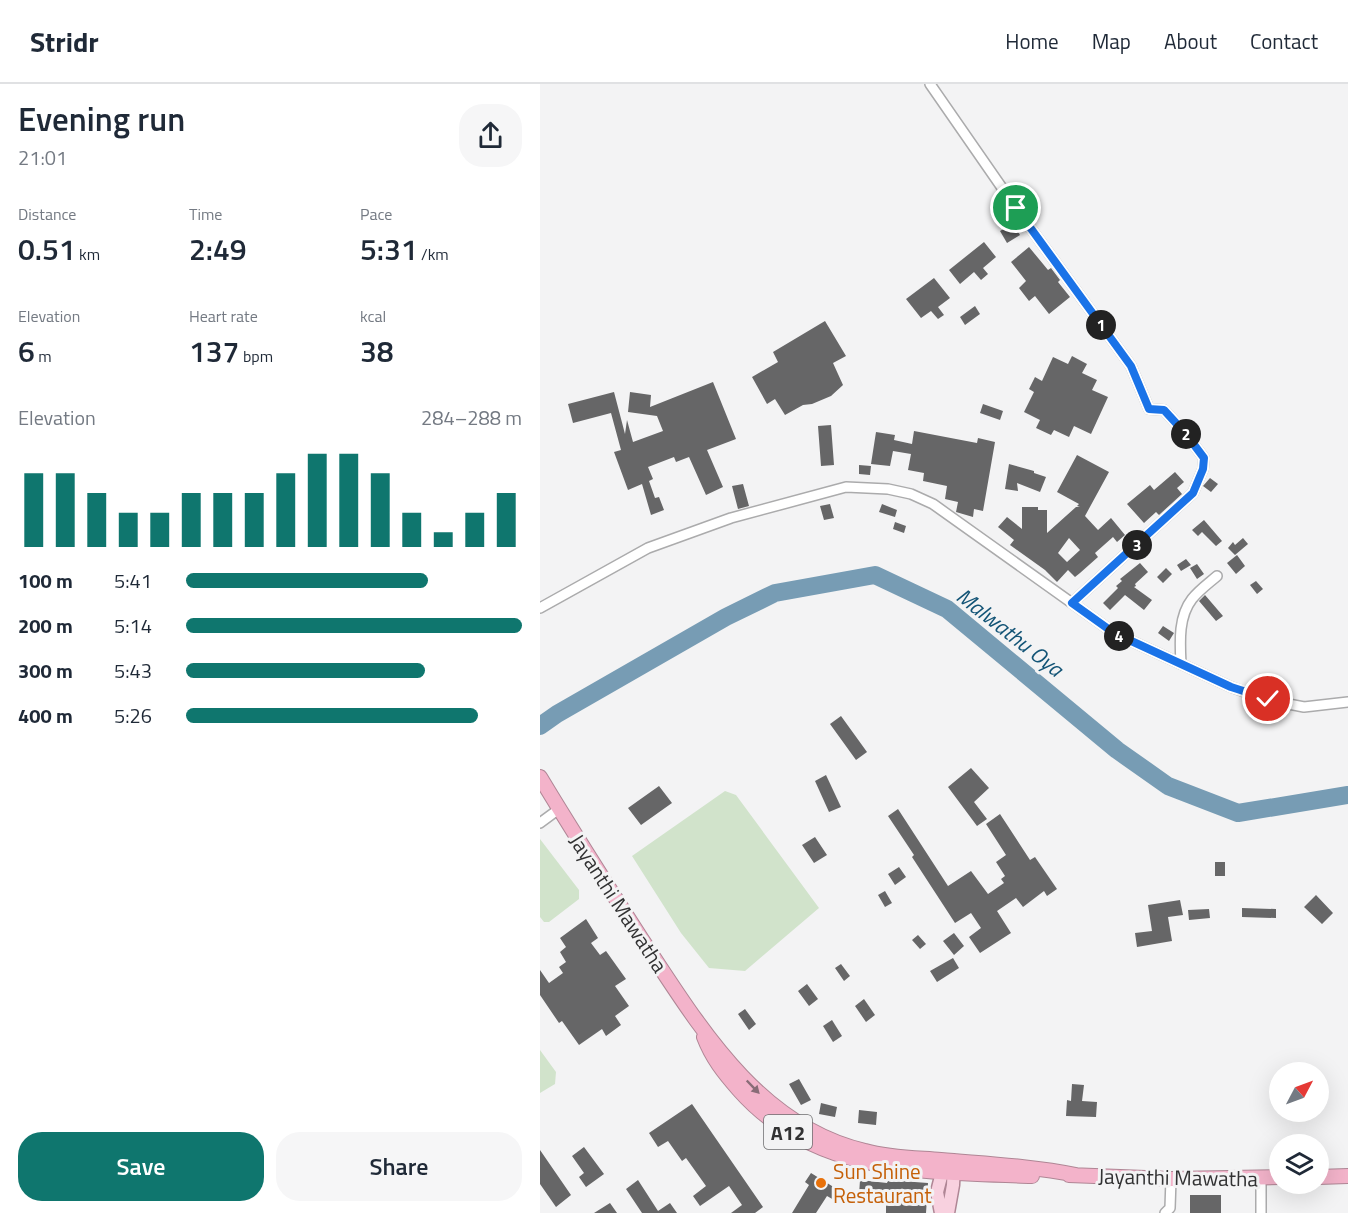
<!DOCTYPE html>
<html lang="en">
<head>
<meta charset="utf-8">
<style>
	:root { --surface:#fff; --page:#f6f6f7; --text:#1f2937; --muted:#747a83; --line:#e0e1e3; --accent:#0f766e }
	body { margin:0; font-family:"Titillium Web",sans-serif; background:var(--page); color:var(--text); height:100vh; display:flex; flex-direction:column; font-size:22px; white-space:nowrap }
	* { box-sizing:border-box; margin:0 }
	p { font-size:20px; color:var(--muted) }
	.icon { flex:none; width:33px; height:33px; fill:none; stroke:currentColor; stroke-width:2; stroke-linecap:round; stroke-linejoin:round }
	.map { position:relative; flex:1; overflow:hidden }
	.sheet { display:flex; flex-direction:column; background:var(--surface); width:540px }
	.sheet>* { flex:none }
	.needle { width:39px; rotate:49deg }
	.buttons { position:absolute; left:729px; top:978px; display:grid; gap:12px }
	.buttons a { display:grid; place-items:center; width:60px; height:60px; border-radius:50%; background:var(--surface); box-shadow:0 6px 24px #0002; font-size:30px }
	.pin { position:absolute; display:grid; place-items:center; width:51px; height:51px; color:#fff; margin:-26px; border:3px solid #fff; border-radius:50%; box-shadow:0 2px 6px #0007 }
	.km { position:absolute; width:30px; height:30px; margin:-15px; border-radius:50%; background:#222; color:#fff; font-size:16px; line-height:30px; text-align:center }
	.round { display:grid; place-items:center; flex:none; width:63px; height:63px; border-radius:24px; background:var(--page) }
	.overview { display:flex; align-items:center; justify-content:space-between; height:102px; padding:0 18px }
	h1 { font-size:33px; font-weight:600; line-height:45px }
	.stats { display:grid; grid-template-columns:repeat(3,1fr); gap:9px; height:102px; padding:6px 18px }
	.stats div { display:grid; align-content:center }
	.stats b { font-size:30px; font-weight:600 }
	.stats small { font-size:16px; font-weight:400 }
	.stats p { font-size:16px }
	.chart { height:168px; padding:12px 18px }
	.chart p { display:flex; justify-content:space-between }
	.chart svg { width:100%; height:108px; margin-top:6px; stroke:var(--accent); stroke-width:6 }
	.action { display:flex; gap:12px; margin-top:auto; padding:12px 18px }
	.action a { flex:1; height:69px; border-radius:24px; background:var(--accent); color:#fff; font-size:24px; font-weight:600; line-height:69px; text-align:center }
	.action a+a { background:var(--page); color:var(--text) }
	ul { padding:0 18px; list-style:none; font-size:20px }
	li { display:grid; grid-template-columns:96px 72px 1fr; align-items:center; height:45px }
	li i { height:15px; border-radius:8px; background:var(--accent) }
	header { display:flex; align-items:center; gap:36px; box-sizing:border-box; height:84px; padding:0 30px; background:var(--surface); border-bottom:2px solid var(--line) }
	header strong { font-size:28px }
	nav { display:flex; gap:33px; margin-inline-start:auto; font-size:21px }
	main { display:flex; flex:1; min-height:0 }
	.map>svg:first-child { display:block }
	.green { fill:#d1e3cb }
	.lines { fill:none; stroke-linecap:round; stroke-linejoin:round }
	.river { stroke:#779cb4; stroke-width:18 }
	.building { fill:#666667; fill-rule:evenodd }
	.minor-casing { stroke:#ababac; stroke-width:12 }
	.major-casing { stroke:#af8695; stroke-width:15 }
	.highway-casing { stroke:#af8695; stroke-width:16 }
	.minor { stroke:#fff; stroke-width:9 }
	.major { stroke:#f8d1df; stroke-width:12 }
	.highway { stroke:#f3b3ca; stroke-width:14 }
	.oneway { fill:#896c77 }
	.route-casing { stroke:#fff; stroke-width:12 }
	.route { stroke:#1a73e8; stroke-width:8 }
	.food-dot { fill:#e8710a; stroke:#f3f3f4; stroke-width:2 }
	.labels { text-anchor:middle; dominant-baseline:central; stroke-width:6; stroke-linejoin:round; paint-order:stroke }
	.shield { fill:#f3f3f4; stroke:#6c6c6d; stroke-width:1.5 }
	.shield-label { font-size:20px; font-weight:bold; fill:#323233 }
	.street-label { font-size:21px; fill:#323233; stroke:#f3f3f4 }
	.food-label { font-size:21px; fill:#c56008; stroke:#f3f3f4; text-anchor:start }
	.water-label { font-size:22px; font-style:italic; fill:#135476; stroke:#f3f3f4 }
</style>
</head>
<body>
<header>
<strong>Stridr</strong>
<nav><a>Home</a><a>Map</a><a>About</a><a>Contact</a></nav>
</header>
<main>
<section class="sheet">
<div class="overview"><div><h1>Evening run</h1><p>21:01</p></div><a class="round"><svg class="icon" aria-label="share" viewBox="0 0 24 24"><path d="M12 15V3M7 8l5-5 5 5M5 13v7h14v-7"/></svg></a></div>
<div class="stats">
<div><p>Distance</p><b>0.51<small> km</small></b></div>
<div><p>Time</p><b>2:49</b></div>
<div><p>Pace</p><b>5:31<small> /km</small></b></div>
</div>
<div class="stats">
<div><p>Elevation</p><b>6<small> m</small></b></div>
<div><p>Heart rate</p><b>137<small> bpm</small></b></div>
<div><p>kcal</p><b>38</b></div>
</div>
<div class="chart"><p><span>Elevation</span>284–288 m</p>
<svg viewBox="0 0 160 44" preserveAspectRatio="none"><path d="M5 44V14M15 44V14M25 44V22M35 44V30M45 44V30M55 44V22M65 44V22M75 44V22M85 44V14M95 44V6M105 44V6M115 44V14M125 44V30M135 44V38M145 44V30M155 44V22"/></svg>
</div>
<ul>
<li><b>100 m</b>5:41<i style="width:72%"></i></li>
<li><b>200 m</b>5:14<i style="width:100%"></i></li>
<li><b>300 m</b>5:43<i style="width:71%"></i></li>
<li><b>400 m</b>5:26<i style="width:87%"></i></li>
</ul>
<div class="action"><a>Save</a><a>Share</a></div>
</section>
<div class="map">
<svg width="808" height="1129" viewBox="0 0 808 1129">
	<rect width="100%" height="100%" fill="#f3f3f4"/>
	<path class="green" d="M185,707L196,711L279,824L205,887L169,884L141,849L92,772Z
		M0,755L39,806V815L9,838H4L0,833Z
		M0,966L16,988L15,1000L0,1009Z"/>
	<g class="lines">
		<path class="river" d="M0,642L17,630L186,533L235,509L335,491L407,525L577,666L628,702L698,729L808,711"/>
	</g>
	<path class="building" d="M473,140L480,151L467,159L460,147Z
		M444,158L456,173L443,184L448,190L441,196L434,188L420,200L409,186Z
		M489,163L508,186L511,184L520,196L518,198L530,213L509,230L495,212L489,217L479,204L486,197L471,178Z
		M394,194L410,214L398,223L404,231L398,235L391,227L381,234L366,215Z
		M435,222L440,230L425,241L420,233Z
		M285,237L306,272L293,279L303,301L291,312L272,320L263,321L245,331L235,315L227,320L212,293L238,278L233,268Z
		M532,272L547,280L542,289L557,296L552,306L568,313L551,350L534,342L529,353L514,346L511,351L496,344L500,336L484,328L494,308L489,305L495,293L502,297L513,273L528,280Z
		M173,298L196,355L167,366L183,403L166,411L149,373L136,378L134,373L108,383L113,395L109,397L115,414L119,413L124,426L111,431L102,400L88,406L74,368L81,366L71,329L33,339L28,320L74,308L85,350L87,336L93,358L123,347L117,332L88,328L90,308L111,311L110,323Z
		M443,320L463,327L460,336L440,329Z
		M291,341L294,381L281,382L278,342Z
		M374,347L437,359L438,354L455,358L443,427L434,425L433,433L416,428L418,418L405,415L407,402L383,397L384,389L368,386L371,370L353,367L350,382L331,380L336,348L355,351L354,356L372,360Z
		M537,371L569,388L545,432L558,446L571,434L585,451L577,458L573,453L555,469L558,473L540,489L535,493L528,486L517,498L505,486L470,461L474,456L458,443L467,433L482,445V423H498V426H507V449L536,423H540L537,422L539,420L517,408ZM529,454L540,466L527,478L518,469Z
		M469,380L494,387V389L506,393L500,408L477,399L478,407L465,405Z
		M319,381L331,382L330,391L319,390Z
		M635,388L644,398L637,404L642,410L619,431L616,428L604,439L587,420L610,401L614,406Z
		M670,394L678,400L671,408L663,402Z
		M203,400L209,422L198,425L192,402Z
		M290,420L294,434L284,436L280,422Z
		M342,420L357,426L355,433L339,428Z
		M664,436L682,457L676,462L662,448L658,452L652,446Z
		M355,438L366,442L364,449L353,445Z
		M703,454L708,460L695,471L688,464L693,458L695,461Z
		M697,471L705,482L696,490L687,479Z
		M646,475L651,481L641,487L637,481Z
		M600,479L608,488L595,500L596,502L594,503L612,516L604,526L585,511L570,526L563,519L578,504L576,502L582,497L580,495Z
		M657,480L664,490L657,495L650,484Z
		M626,484L632,490L623,499L617,493Z
		M716,497L723,505L717,510L710,501Z
		M665,511L683,532L676,537L659,517Z
		M623,542L634,549L629,557L618,549Z
		M301,632L327,668L316,676L290,640Z
		M431,684L449,704L434,718L447,735L437,742L408,703Z
		M286,691L301,723L289,728L275,697Z
		M119,702L132,719L101,741L88,724Z
		M358,725L408,802L431,787L448,810L464,799L461,795L465,792L456,778L466,771L446,740L460,730L490,776L495,773L517,805L507,812L504,807L483,823L476,814L457,827L471,849L440,869L429,853L441,844L431,829L415,839L372,773L374,771L348,732Z
		M275,753L287,771L274,779L262,761Z
		M675,778H685V792H675Z
		M359,783L366,793L355,801L348,790Z
		M345,807L352,819L345,823L338,811Z
		M776,811L793,829L782,840L764,823Z
		M640,816L643,831L628,833L632,857L597,863L595,849L612,847L608,821Z
		M702,824L736,825V834L702,833Z
		M669,825L670,834L649,836L648,826Z
		M46,835L58,854L51,859L60,871L66,867L86,895L75,902L89,922L75,932L81,941L66,952L62,945L39,961L22,937L19,939L0,911V886L9,899L23,889L19,883L26,878L20,868L26,863L20,854Z
		M414,849L424,862L414,871L403,857Z
		M378,851L386,860L380,865L372,856Z
		M413,874L419,884L397,898L390,887Z
		M301,880L310,892L304,897L295,884Z
		M267,900L278,915L269,922L258,907Z
		M324,915L335,931L326,938L315,922Z
		M205,925L216,940L209,946L198,930Z
		M292,936L302,952L293,958L283,942Z
		M259,995L271,1016L261,1021L249,1000Z
		M532,1000L544,1001L542,1017L557,1018L556,1033L526,1032L527,1016L531,1017Z
		M281,1019L297,1023L295,1033L279,1030Z
		M152,1020L223,1123L215,1129H191L202,1121L189,1102L160,1122L153,1112L166,1102L146,1074L142,1077L128,1057L118,1063L109,1049Z
		M319,1026L337,1028L336,1041L318,1039Z
		M44,1063L64,1090L46,1103L39,1093L44,1089L32,1072Z
		M0,1066L31,1111L16,1123L0,1100Z
		M271,1089L300,1107L294,1116L287,1112L276,1129H252L269,1101L265,1098Z
		M98,1096L118,1127L130,1119L137,1129H102L86,1105Z
		M320,1096L347,1099L348,1096L388,1099L386,1129H346V1115L319,1111Z
		M650,1111H681V1129H650Z
		M70,1119L77,1129H54Z"/>
	<g class="lines">
		<defs>
			<path id="minor" d="M390,0L476,124L591,282L609,325L624,326L646,350L664,374L663,385L653,409L532,519
				M0,524L108,464L191,434L306,403L348,405L371,410L393,420L574,549L691,603L728,616L764,623L808,618
				M641,580C640,559 638,533 652,515C659,506 669,499 677,492
				M0,739L19,725
				M625,1129L630,1124L631,1095
				M721,1129V1094"/>
			<path id="major" d="M401,1129L397,1108L404,1081
				M408,1129L413,1101L414,1080"/>
			<path id="highway" d="M0,693C33,748 67,801 101,854C158,940 217,1042 325,1067C350,1074 376,1074 401,1076C446,1080 491,1082 536,1091
				M164,953C172,974 184,989 199,1006C275,1092 386,1088 492,1092
				M529,1091L631,1095L740,1093
				M778,1093L808,1092"/>
		</defs>
		<use href="#minor" class="minor-casing"/>
		<use href="#major" class="major-casing"/>
		<use href="#highway" class="highway-casing"/>
		<use href="#minor" class="minor"/>
		<use href="#major" class="major"/>
		<use href="#highway" class="highway"/>
	</g>
	<defs><path id="oneway-solid" d="M-6-.8H1V-3.2L6.5 0L1 3.2V.8H-6Z" transform="scale(1.5)"/></defs>
	<use class="oneway" href="#oneway-solid" transform="translate(213 1003) rotate(46)"/>
	<g class="lines">
		<defs>
			<path id="route" d="M476,124L591,282L609,325L624,326L646,350L664,374L663,385L653,409L532,519L574,549L691,603L728,615"/>
		</defs>
		<use href="#route" class="route-casing"/>
		<use href="#route" class="route"/>
	</g>
	<circle class="food-dot" cx="281" cy="1099" r="6"/>
	<g class="labels">
		<rect class="shield" x="224" y="1031" width="48" height="34" rx="4.5"/>
		<g class="shield-label">
			<text x="248" y="1048">A12</text>
		</g>
		<g class="street-label">
			<text transform="translate(79 819) rotate(57)">Jayanthi Mawatha</text>
			<text transform="translate(638 1093) rotate(1)">Jayanthi Mawatha</text>
		</g>
		<g class="food-label">
			<text x="293" y="1087">Sun Shine<tspan x="293" dy="24">Restaurant</tspan></text>
		</g>
		<g class="water-label">
			<text transform="translate(470 548) rotate(38)">Malwathu Oya</text>
		</g>
	</g>
</svg>
<div class="buttons">
<a><svg class="needle" viewBox="-14 -14 28 28"><path d="M0-13l5 13h-10z" fill="#e53935"/><path d="M0 13l5-13h-10z" fill="#747a83"/></svg></a>
<a><svg class="icon" aria-label="layers" viewBox="0 0 24 24"><path d="M12 4l9 5-9 5-9-5zM3 14l9 5 9-5"/></svg></a>
</div>
<div class="pin" style="left:476px;top:124px;background:#1e9e55"><svg class="icon" aria-label="arrive" viewBox="0 0 24 24"><path d="M6 21V4h12l-3 4 3 4H6"/></svg></div>
<div class="pin" style="left:728px;top:615px;background:#d93025"><svg class="icon" aria-label="check" viewBox="0 0 24 24"><path d="M5 12l5 5 9-10"/></svg></div>
<b class="km" style="left:561px;top:241px">1</b>
<b class="km" style="left:646px;top:350px">2</b>
<b class="km" style="left:597px;top:461px">3</b>
<b class="km" style="left:579px;top:552px">4</b>
</div>
</main>
</body>
</html>
